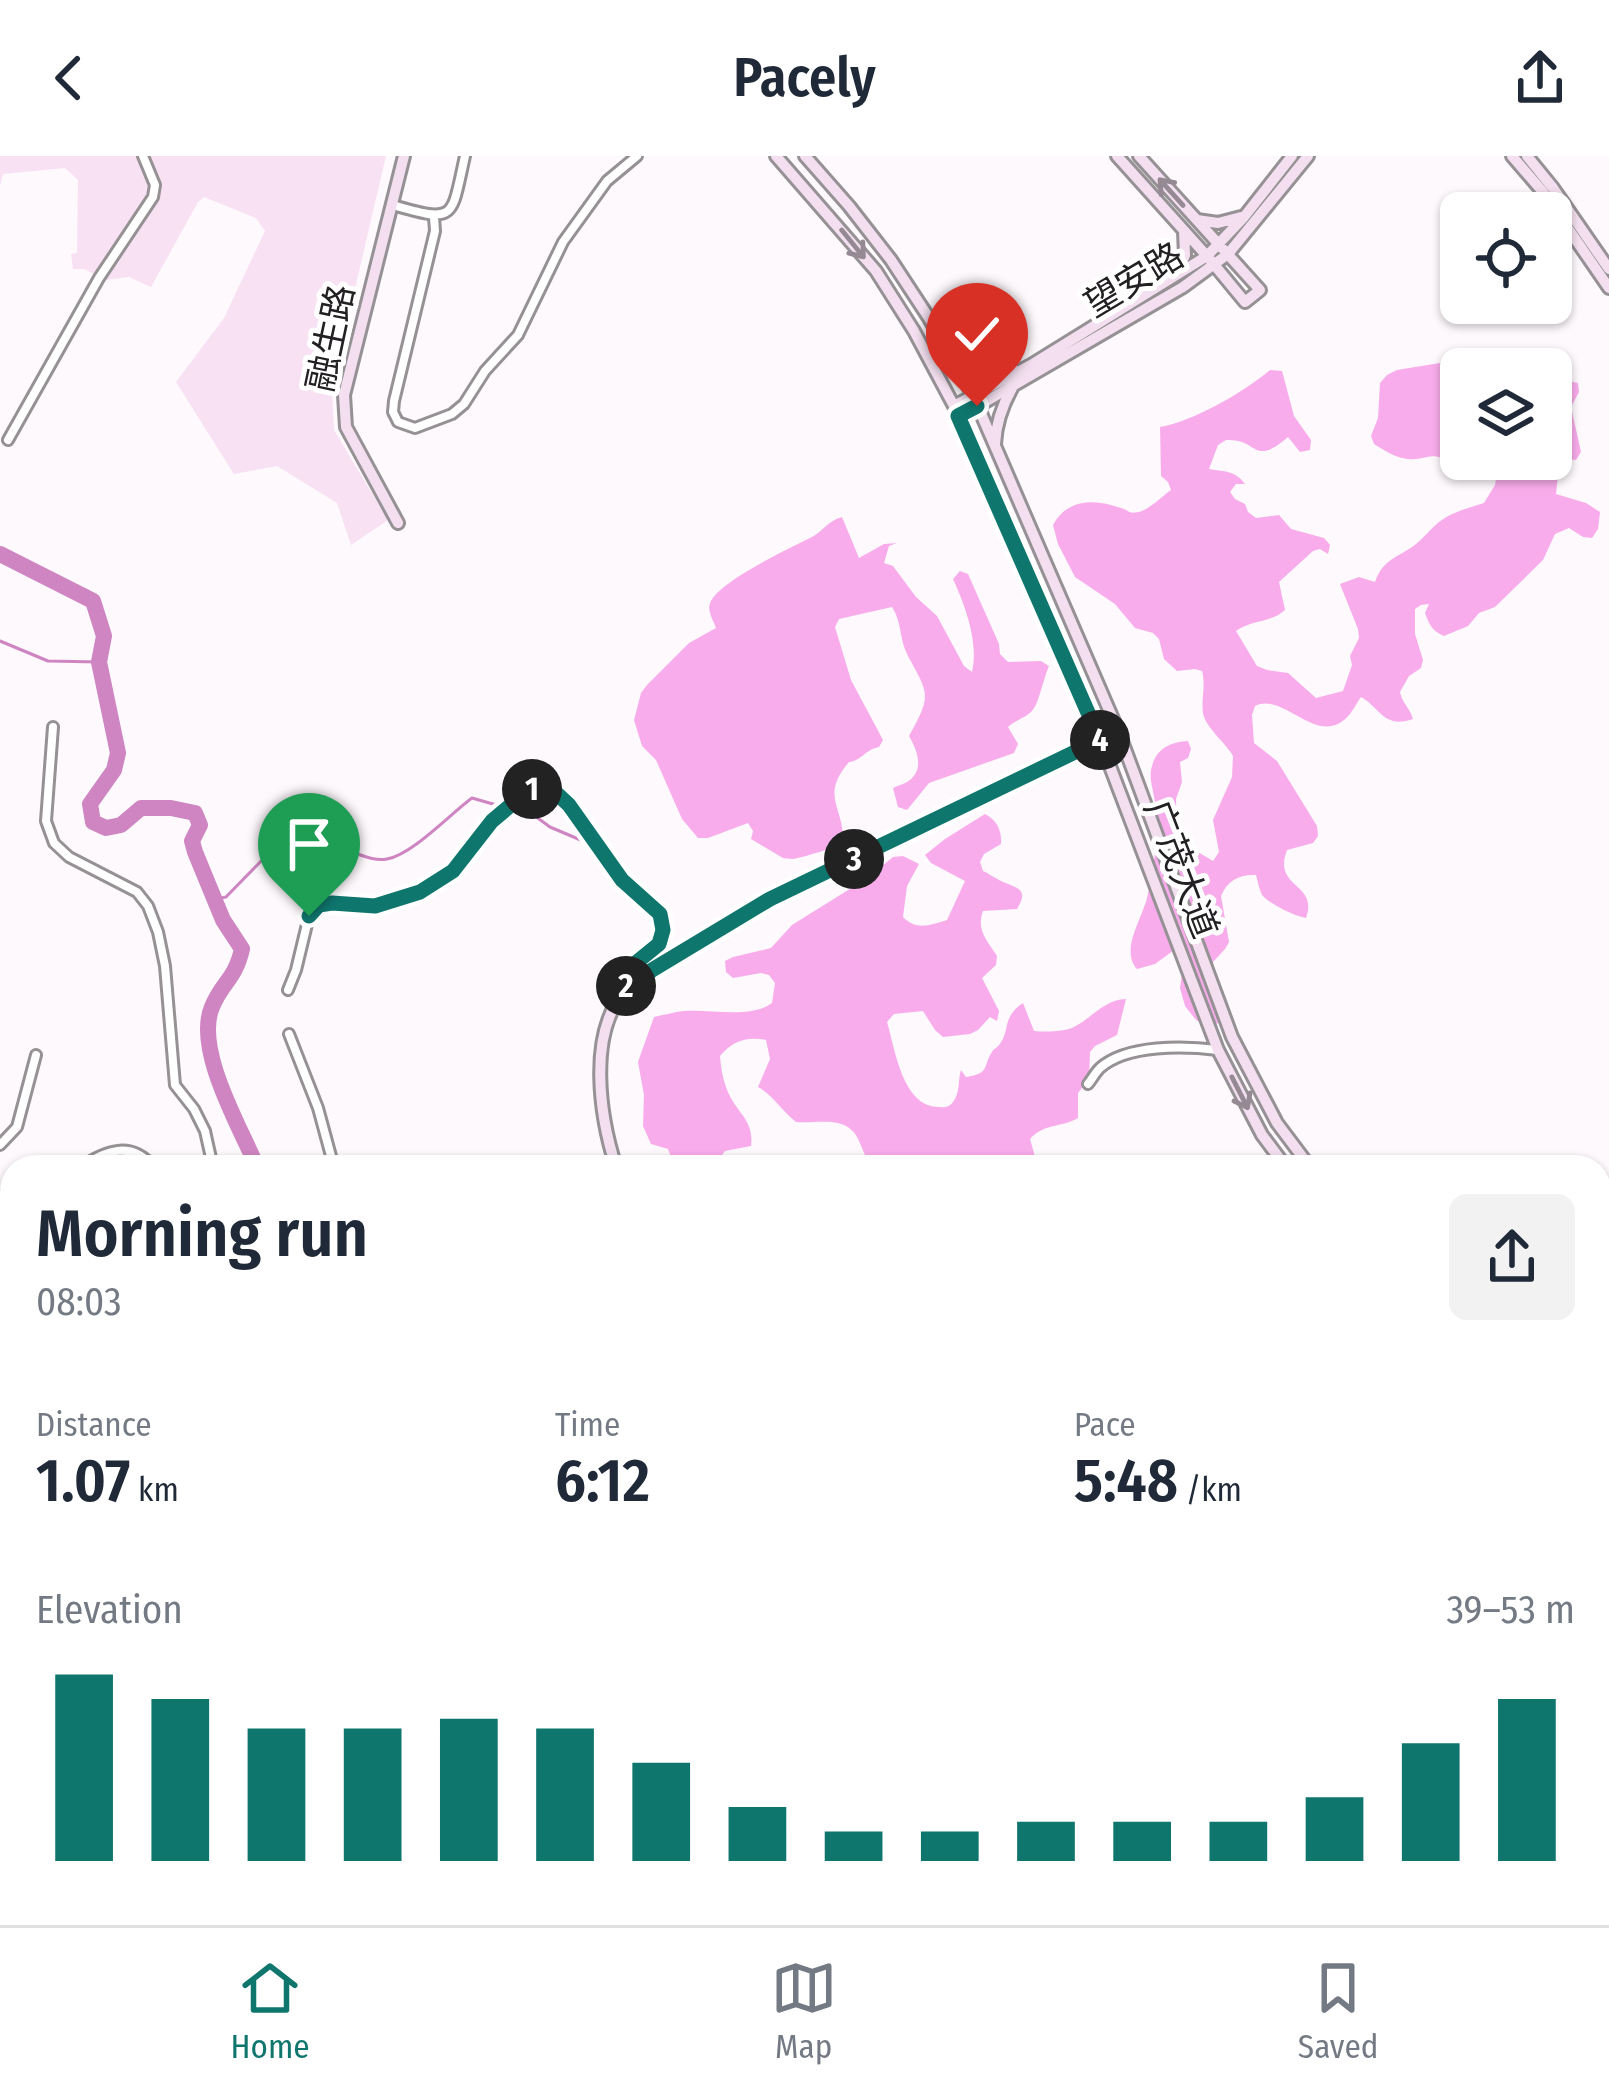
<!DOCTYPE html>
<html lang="en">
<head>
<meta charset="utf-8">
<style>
	:root { --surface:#fff; --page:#f2f2f3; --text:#1f2937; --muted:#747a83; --line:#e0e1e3; --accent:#0f766e }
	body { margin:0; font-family:"Fira Sans Condensed","Noto Sans SC",sans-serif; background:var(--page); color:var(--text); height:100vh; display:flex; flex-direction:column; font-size:45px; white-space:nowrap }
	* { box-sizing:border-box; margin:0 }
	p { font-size:39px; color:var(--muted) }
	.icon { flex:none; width:66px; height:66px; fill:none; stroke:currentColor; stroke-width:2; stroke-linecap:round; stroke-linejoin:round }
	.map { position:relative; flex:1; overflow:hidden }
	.sheet { position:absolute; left:0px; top:999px; width:1611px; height:771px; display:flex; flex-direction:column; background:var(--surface); border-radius:36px 36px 0 0; box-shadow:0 3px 9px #0004 }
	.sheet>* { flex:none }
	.fabs { position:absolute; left:1440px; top:36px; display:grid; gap:24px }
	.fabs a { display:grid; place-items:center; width:132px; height:132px; border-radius:18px; background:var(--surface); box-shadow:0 3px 9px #0004; font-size:60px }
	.pin { position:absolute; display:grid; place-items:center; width:102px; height:102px; color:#fff; margin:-123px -51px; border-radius:50% 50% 50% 0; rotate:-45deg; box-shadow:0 0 12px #0007 }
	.pin .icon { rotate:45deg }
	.km { position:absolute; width:60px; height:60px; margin:-30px; border-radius:50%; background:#222; color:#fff; font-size:33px; line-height:60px; text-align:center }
	.round { display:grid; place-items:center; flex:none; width:126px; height:126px; border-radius:18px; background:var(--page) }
	.summary { display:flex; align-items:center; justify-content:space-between; height:204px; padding:0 36px }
	h1 { font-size:66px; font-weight:600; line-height:90px }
	.stats { display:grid; grid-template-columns:repeat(3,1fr); gap:18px; height:204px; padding:12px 36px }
	.stats div { display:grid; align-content:center }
	.stats b { font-size:60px; font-weight:600 }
	.stats small { font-size:33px; font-weight:400 }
	.stats p { font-size:33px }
	.chart { height:336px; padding:24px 36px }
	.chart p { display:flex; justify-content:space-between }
	.chart svg { width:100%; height:216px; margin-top:12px; stroke:var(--accent); stroke-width:6 }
	header { display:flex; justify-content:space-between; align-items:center; height:156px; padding:0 36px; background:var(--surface); font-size:54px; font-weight:600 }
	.tab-bar { display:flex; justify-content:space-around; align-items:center; height:168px; border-top:3px solid var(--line); background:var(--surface); font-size:33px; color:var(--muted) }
	.tab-bar a { display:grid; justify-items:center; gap:6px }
	.tab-bar .selected { color:var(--accent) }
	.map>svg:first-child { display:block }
	.green { fill:#f8e1f3 }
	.forest { fill:#f9aceb }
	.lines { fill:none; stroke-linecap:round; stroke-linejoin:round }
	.stream { stroke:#ce85c1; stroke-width:3 }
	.river { stroke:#ce85c1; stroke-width:16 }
	.street-casing { stroke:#959194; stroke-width:14 }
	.secondary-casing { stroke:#959194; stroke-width:16 }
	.highway-casing { stroke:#d7d7d7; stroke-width:20 }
	.street { stroke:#fff; stroke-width:8 }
	.secondary { stroke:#f3dfef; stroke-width:10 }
	.highway { stroke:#d893cb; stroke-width:14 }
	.oneway { stroke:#958993 }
	.route-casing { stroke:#fff; stroke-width:24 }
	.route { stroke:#0f766e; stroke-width:15 }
	.labels { text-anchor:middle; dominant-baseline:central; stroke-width:10; stroke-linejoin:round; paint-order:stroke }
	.street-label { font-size:36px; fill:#222022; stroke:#fff }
</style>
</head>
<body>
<header><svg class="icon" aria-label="back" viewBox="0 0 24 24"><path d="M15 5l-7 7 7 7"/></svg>Pacely<svg class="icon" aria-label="share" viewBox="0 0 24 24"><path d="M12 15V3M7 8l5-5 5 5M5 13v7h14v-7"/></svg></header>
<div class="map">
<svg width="1609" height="1769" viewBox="0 0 1609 1769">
	<rect width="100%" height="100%" fill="#fef9fd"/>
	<path class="green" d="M0,0H386L332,231L334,274L388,364L351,389L337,347L277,310L234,318L176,226L224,162L265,75L256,62L204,41L198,46L151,131L129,121L106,124L84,113H73L71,98L77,97L78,24L65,12L3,18L0,30Z"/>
	<path class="forest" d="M1446,206L1454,211L1461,222V303H1551V221L1578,227L1579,236L1571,251L1581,296L1576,304L1567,303L1558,319L1556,338L1586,347L1600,356L1598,373L1592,382L1583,381L1569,372L1555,378L1543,404L1495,451L1479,457L1468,470L1444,480C1432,475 1429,468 1425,457L1429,448L1421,449L1415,453V478L1423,504L1421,512L1409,520L1400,536C1402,547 1410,552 1413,563C1383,573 1381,552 1361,541C1356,548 1351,559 1344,564C1315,588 1283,536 1255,550L1252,559L1254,587L1277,605L1317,670L1318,680L1313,687L1287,694C1272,733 1319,726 1306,762C1296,761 1268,747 1262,739C1259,733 1258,726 1256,719C1239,718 1227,725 1221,740L1229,786L1225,793L1212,807L1220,865L1214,870L1196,864L1185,850L1180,832L1183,812L1174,794L1155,808L1137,813C1120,794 1142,763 1147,742C1154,712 1159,678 1155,647C1154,635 1148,622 1152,610C1157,592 1171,586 1188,585L1191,593L1188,602L1180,606L1182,626L1176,643L1177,679L1183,687L1213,705L1219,696L1213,664L1232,621L1233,600C1226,587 1205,571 1203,557C1201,543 1206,529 1202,515L1195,513L1177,515L1164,503L1159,483L1153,477L1135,472L1115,448L1075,421L1058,388L1053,369C1067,343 1094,342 1121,352C1131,355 1127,358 1139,356C1150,353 1161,341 1171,334L1168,326L1161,320L1160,271C1192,266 1244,236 1270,214L1282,215L1294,260L1311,284L1310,294L1300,296L1288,281C1252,312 1259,282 1226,284L1218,289L1209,313C1225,316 1235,314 1245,328H1236L1230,336L1235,343L1245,348L1248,356L1256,362L1279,359L1291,373L1324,382L1330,389L1328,398L1320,393L1313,395L1279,426L1285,454C1271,467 1251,464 1236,475L1257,510L1267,514L1288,517L1316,542L1343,535L1352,509L1350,500L1359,482L1358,473L1340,428L1359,421L1375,426C1382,406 1393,403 1409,393C1421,386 1428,375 1439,366C1452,356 1468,352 1484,347L1495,329L1497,317C1487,305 1474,308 1460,312C1427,289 1429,308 1402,302C1393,300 1382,293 1374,288L1371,280L1378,262L1380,227L1387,219L1397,214Z
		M842,361L859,402L884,388L897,387L889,390L884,407L893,410L916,441L937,460L964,510L972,516C979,487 965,449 953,423L960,415L968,418L999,488L1000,498L1008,506L1041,505L1049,510C1044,521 1039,545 1034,552C1028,562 1016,563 1008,571L1018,588L1014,597L929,627L907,654L898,651L893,632C899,629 905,628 910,624C925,612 916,592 909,580C933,537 928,538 907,498C899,482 902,466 892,451L839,463L835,471L851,524L883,584L879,591C866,593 861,605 849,606C819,641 845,651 843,687C838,691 801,702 792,703L783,702L751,683L753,675L748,667L708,682H698L682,663L656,604L642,590L634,564L641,537L647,529L689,487L716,472C713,463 706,454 711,445C722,424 788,393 810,382C823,376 827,365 842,361Z
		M985,658C997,664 1002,675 1001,688L984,698L980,706L983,715C988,717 993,721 999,724C1014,732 1031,731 1017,753L983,755C976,774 987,784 997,800L996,809L982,822L999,855L997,865L990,861L978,874L970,878L943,881L935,874L923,855L894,858L887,866C895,892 902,951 939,951C947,952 951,950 955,943C960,934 958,923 961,914L966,921C991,917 982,911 992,896C993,893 997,892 999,889C1011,874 1001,862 1023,847L1034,875C1046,876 1063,876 1074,871C1092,862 1105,843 1126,843L1117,879L1095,890L1090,896L1089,923L1078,937V962C1061,972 1044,967 1030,983L1038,1011H875C865,1003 864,996 859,985C848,958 818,968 796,966C782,955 774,940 758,931L770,903L766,884C747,880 732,885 720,900C721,914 724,930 731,942C741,960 754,967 751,990L725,995L720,1002L721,1011H675L668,993L651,988L643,970L644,939L638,906L654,861C664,859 674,856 684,855C711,853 751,863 772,847L775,827L769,819L761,817L733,822L726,816L725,805L733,801L771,792L792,769L869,721L893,701L903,700L919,708L907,730L903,761C916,775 931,769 947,764L965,725L931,707L925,699L945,683Z
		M1609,1356V1769H1569L1568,1758H1599V1359Z"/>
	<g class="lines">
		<path class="stream" d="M0,485L48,505L99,506
			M216,743L226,741L265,701C281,700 286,694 293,680L297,679C315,693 321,688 341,693C356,696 372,706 387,703C413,698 450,658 472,642L535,660L550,671L583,685"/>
		<path class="river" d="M0,398L93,445L104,480L99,506L118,597L114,614L90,648L93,666L106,672L121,669L141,652H171L195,657L200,669L192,685L195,696L223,764L242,793C235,824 222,826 212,851C195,891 236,964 253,1002L250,1011
			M579,1758L595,1769"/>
		<defs>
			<path id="street" d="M393,49C457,68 451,62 465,0
				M434,61L435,75L394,245L393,256L398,266L415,272L452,258L464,248L485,215L518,179L563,86L607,25L637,0
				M8,284L99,122L153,41L155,29L143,0
				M53,571L46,665L54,687L69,701L137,736L148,750L158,776L165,810L175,929L194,953L205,975L213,1011
				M288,834L296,814L309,760L319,749L332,747L375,750L420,736L453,715L492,665L530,633L543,630L554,635L569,649L622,725L660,758L663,774L659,787L632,810L624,836
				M289,878L318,952L334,1011
				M1088,928C1092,923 1095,917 1100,912C1127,888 1185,890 1218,894
				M0,989L17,971L36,899
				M81,1011C105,995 131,984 153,1011
				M0,1040L12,1039
				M0,1107L12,1105
				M0,1184L12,1164
				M0,1329L12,1306
				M0,1398L12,1405
				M0,1755L27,1769
				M659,1758L668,1769
				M1093,1769L1098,1758"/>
			<path id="secondary" d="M776,0L876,115L914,175L954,250L1100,584L1218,894L1262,979L1286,1011
				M805,0L849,50L891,104L929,162L973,239L1119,577L1232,881L1277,967L1310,1011
				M1117,0L1207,100L1245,146L1260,134L1139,0
				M1512,0L1543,36L1609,132
				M1527,0L1553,32L1609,113
				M1197,64L1218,67L1241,61
				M1177,118L1185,99L1184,75
				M954,199C976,216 986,221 1013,213
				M954,250L1031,209L1207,100L1244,61L1292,0
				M959,261L1183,131L1228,98L1308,0
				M995,288C996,267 1002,250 1012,232
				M398,367L346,271L344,239L404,0
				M616,1011C600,961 587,878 625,835C649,809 687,793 717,775C788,733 863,699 937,663C998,634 1057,602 1119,577
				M1599,1200L1609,1193
				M1599,1212L1609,1205
				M1599,1270L1609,1278
				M1599,1288L1609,1297
				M0,1488L12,1495
				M608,1758L618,1769
				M1010,1758L1034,1769
				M1040,1758L1064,1769
				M902,1769L907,1758
				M913,1769L918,1758"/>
			<path id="highway" d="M0,1504H12
				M432,1758L445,1769
				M1350,1758L1352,1769
				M1428,1758L1433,1769"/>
		</defs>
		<use href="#street" class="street-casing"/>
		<use href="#secondary" class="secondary-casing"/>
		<use href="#highway" class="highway-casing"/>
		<use href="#street" class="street"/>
		<use href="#secondary" class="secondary"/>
		<use href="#highway" class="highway"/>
	</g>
	<defs><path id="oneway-shaft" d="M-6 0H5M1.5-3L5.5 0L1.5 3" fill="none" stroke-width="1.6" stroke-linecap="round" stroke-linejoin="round" transform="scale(3)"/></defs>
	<g class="oneway">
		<use href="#oneway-shaft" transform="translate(1171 36) rotate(-132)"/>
		<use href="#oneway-shaft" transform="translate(853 88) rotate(51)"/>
		<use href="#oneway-shaft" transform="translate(1240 937) rotate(63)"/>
	</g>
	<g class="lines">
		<defs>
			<path id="route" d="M309,760L319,749L332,747L375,750L420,736L453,715L492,665L530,633L543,630L554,635L569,649L622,724L660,758L663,774L659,788L632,810L624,836L652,814L770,743L1100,584L958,260L977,250"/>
		</defs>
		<use href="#route" class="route-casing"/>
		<use href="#route" class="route"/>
	</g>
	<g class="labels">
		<g class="street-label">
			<text transform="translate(1134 124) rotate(-31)">望安路</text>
			<text transform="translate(331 182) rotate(-78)">融生路</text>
			<text transform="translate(1181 713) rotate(69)">广茂大道</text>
		</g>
	</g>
</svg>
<div class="fabs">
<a><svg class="icon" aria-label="locate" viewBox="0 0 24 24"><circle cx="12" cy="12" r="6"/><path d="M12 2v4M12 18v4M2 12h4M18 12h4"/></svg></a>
<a><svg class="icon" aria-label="layers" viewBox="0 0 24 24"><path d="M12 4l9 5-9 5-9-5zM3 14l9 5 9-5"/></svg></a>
</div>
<div class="pin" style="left:309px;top:760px;background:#1e9e55"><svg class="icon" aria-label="arrive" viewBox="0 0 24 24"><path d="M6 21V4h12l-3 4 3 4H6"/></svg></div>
<div class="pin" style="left:977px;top:250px;background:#d93025"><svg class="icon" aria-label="check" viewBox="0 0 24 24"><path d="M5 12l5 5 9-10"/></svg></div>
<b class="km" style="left:532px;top:633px">1</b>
<b class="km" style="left:626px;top:830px">2</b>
<b class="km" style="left:854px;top:703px">3</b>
<b class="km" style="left:1100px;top:584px">4</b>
<section class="sheet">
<div class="summary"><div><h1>Morning run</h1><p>08:03</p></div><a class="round"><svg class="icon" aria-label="share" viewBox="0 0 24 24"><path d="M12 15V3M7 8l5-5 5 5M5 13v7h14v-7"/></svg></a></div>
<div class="stats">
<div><p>Distance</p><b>1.07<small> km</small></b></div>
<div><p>Time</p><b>6:12</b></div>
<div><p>Pace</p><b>5:48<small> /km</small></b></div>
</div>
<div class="chart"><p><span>Elevation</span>39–53 m</p>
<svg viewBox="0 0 160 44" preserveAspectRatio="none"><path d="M5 44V6M15 44V11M25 44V17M35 44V17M45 44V15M55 44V17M65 44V24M75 44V33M85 44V38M95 44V38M105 44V36M115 44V36M125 44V36M135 44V31M145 44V20M155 44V11"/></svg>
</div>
</section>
</div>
<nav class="tab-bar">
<a class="selected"><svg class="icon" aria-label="home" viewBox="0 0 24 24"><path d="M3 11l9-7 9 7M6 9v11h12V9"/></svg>Home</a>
<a><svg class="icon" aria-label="map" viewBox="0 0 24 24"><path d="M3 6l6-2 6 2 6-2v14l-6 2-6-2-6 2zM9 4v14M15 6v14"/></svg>Map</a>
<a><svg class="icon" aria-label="saved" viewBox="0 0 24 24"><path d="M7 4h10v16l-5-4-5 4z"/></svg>Saved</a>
</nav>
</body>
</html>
